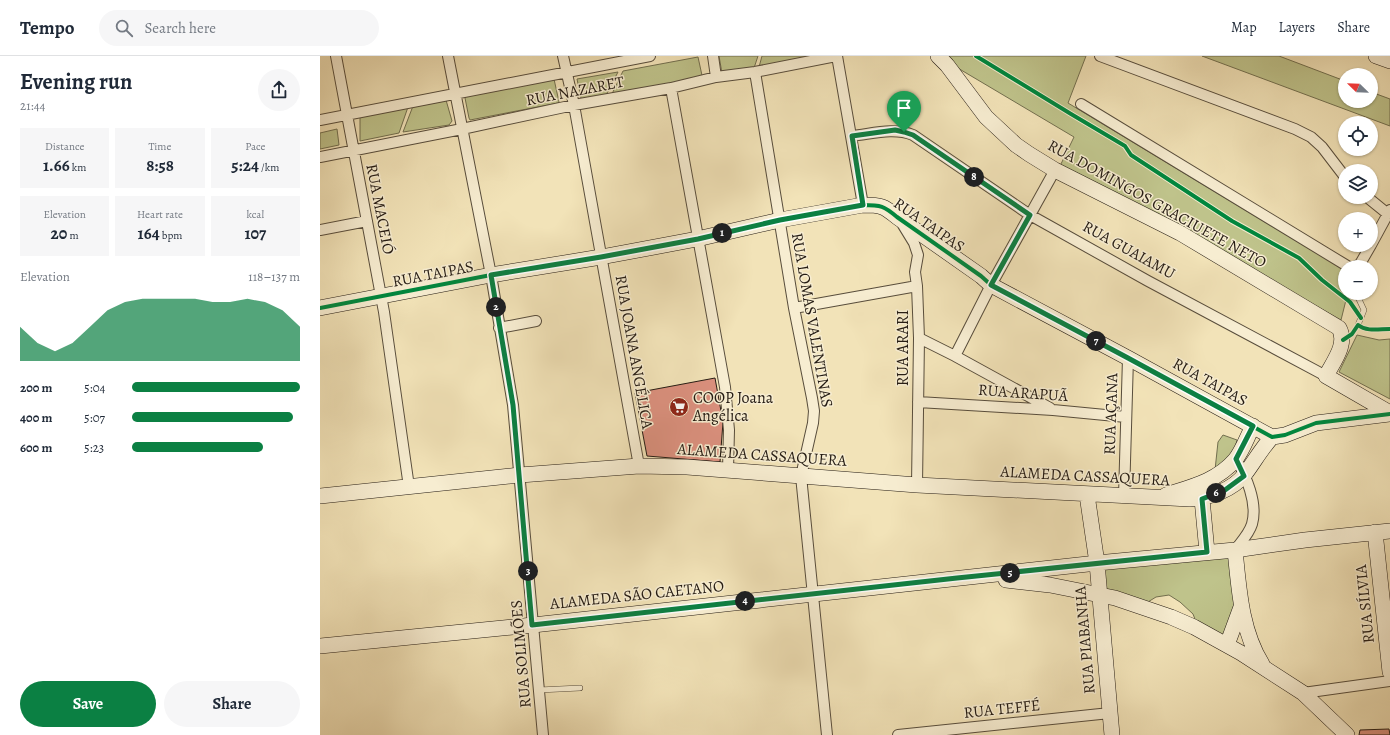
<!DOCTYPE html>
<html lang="en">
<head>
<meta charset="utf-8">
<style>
	:root { --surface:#fff; --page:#f6f6f7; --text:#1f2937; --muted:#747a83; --line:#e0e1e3; --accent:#0b8043 }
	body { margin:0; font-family:Alegreya,serif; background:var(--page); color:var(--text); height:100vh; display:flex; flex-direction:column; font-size:15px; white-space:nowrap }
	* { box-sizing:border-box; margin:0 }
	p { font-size:13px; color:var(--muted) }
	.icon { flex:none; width:22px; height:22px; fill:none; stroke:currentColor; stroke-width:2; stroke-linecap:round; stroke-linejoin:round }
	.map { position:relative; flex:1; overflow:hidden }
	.sheet { display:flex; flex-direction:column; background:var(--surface); width:320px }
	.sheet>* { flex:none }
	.needle { width:26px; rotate:293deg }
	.tools { position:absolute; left:1018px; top:12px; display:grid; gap:8px }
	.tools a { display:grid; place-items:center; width:40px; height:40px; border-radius:50%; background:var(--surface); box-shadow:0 1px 3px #0004; font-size:20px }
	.pin { position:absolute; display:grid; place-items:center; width:34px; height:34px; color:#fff; margin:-41px -17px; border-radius:50% 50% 50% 0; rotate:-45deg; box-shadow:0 0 4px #0007 }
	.pin .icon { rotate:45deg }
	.km { position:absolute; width:20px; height:20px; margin:-10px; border-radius:50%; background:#222; color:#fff; font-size:11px; line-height:20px; text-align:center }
	.round { display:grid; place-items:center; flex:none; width:42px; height:42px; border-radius:21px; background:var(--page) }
	.summary { display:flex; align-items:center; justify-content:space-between; height:68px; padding:0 20px }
	h1 { font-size:22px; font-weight:600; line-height:30px }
	.stats { display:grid; grid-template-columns:repeat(3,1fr); gap:6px; height:68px; padding:4px 20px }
	.stats div { display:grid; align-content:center; border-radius:0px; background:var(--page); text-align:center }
	.stats b { font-size:17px; font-weight:600 }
	.stats small { font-size:11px; font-weight:400 }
	.stats p { font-size:11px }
	.chart { height:112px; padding:8px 20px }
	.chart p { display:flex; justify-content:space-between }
	.chart svg { width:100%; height:72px; margin-top:4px; fill:var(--accent); opacity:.7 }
	.button { display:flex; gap:8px; margin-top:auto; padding:8px 20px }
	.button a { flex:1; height:46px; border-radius:24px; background:var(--accent); color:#fff; font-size:16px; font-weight:600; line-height:46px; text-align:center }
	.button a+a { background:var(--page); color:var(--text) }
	ul { padding:0 20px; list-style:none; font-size:13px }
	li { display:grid; grid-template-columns:64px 48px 1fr; align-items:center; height:30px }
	li i { height:10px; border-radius:5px; background:var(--accent) }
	header { display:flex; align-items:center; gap:24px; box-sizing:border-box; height:56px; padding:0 20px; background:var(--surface); border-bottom:1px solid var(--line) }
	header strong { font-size:19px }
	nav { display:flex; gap:22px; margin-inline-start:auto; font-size:14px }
	.search { width:280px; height:36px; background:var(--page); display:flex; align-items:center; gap:10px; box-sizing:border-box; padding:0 14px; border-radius:22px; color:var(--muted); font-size:15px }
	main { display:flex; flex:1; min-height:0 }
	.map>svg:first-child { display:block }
	.green { fill:#bfc38b; stroke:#726f4f }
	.building { fill:#dc917f; stroke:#241b13 }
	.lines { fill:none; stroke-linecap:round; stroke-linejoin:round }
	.lane-casing { stroke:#584d3c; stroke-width:6 }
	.street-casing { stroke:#584d3c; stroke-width:12 }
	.secondary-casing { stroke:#241b13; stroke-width:16 }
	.lane { stroke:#f7edd1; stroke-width:5 }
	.street { stroke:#f7edd1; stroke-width:10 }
	.secondary { stroke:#f7edd1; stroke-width:15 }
	.cycleway-casing { stroke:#f7edd1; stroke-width:6 }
	.cycleway { stroke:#00873e; stroke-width:4 }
	.route-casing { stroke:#fff; stroke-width:8 }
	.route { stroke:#0b8043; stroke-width:5 }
	.labels { text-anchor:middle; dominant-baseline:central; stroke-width:3; stroke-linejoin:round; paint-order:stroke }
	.street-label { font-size:16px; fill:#241b13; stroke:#f7edd1 }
	.poi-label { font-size:16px; fill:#241b13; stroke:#f7edd1; text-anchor:start }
</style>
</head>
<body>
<header>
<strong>Tempo</strong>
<div class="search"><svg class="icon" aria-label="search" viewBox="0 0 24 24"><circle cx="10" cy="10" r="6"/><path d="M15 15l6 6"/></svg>Search here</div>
<nav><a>Map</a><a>Layers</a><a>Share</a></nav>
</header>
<main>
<section class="sheet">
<div class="summary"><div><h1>Evening run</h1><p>21:44</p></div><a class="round"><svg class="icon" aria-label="share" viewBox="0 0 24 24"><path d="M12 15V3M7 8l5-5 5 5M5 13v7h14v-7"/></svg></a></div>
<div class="stats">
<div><p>Distance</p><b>1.66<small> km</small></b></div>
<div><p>Time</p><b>8:58</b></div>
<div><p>Pace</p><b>5:24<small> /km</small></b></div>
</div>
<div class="stats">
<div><p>Elevation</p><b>20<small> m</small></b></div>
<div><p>Heart rate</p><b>164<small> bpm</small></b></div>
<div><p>kcal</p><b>107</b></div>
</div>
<div class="chart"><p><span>Elevation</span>118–137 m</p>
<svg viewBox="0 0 160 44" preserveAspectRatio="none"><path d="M0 44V23L10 33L20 38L30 33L40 23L50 13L60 8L70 6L80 6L90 6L100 6L110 8L120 8L130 6L140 8L150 13L160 23V44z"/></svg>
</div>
<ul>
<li><b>200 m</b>5:04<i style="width:100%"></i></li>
<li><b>400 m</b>5:07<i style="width:96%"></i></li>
<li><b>600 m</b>5:23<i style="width:78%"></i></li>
</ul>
<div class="button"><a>Save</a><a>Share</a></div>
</section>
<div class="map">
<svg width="1070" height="679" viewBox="0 0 1070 679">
	<rect width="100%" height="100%" fill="#f2e3b8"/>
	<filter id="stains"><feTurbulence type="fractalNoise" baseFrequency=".005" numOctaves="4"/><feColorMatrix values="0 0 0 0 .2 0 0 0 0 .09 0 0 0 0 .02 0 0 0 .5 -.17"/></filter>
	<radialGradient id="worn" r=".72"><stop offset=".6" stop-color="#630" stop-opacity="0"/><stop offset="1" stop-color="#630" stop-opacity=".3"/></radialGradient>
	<path class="green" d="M399,0H438L434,12L402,17Z
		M442,0H499L439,11Z
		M626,0H766L748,47L1023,213L1026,244L1021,264L867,177L740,110L754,81L636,11Z
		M882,0H959L1025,25V45H1051V36L1070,43V70Z
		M378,1L383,24L290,42L303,15Z
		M298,16L284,43L262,47L257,23Z
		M234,23L239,46L238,47L150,64L149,62L145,42L146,40Z
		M126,44L132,65L129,69L83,76L93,50Z
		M88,51L79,77L40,85V60Z
		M17,73L19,89L0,93V77Z
		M1037,279L1059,284L1070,283V343L1019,316Z
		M903,379L917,384L913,402L895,414L898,386Z
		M913,499L919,548L905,585L878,571L873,558L860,546L849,539L836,541L823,549L781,535L780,510Z"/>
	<path class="building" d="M395,322L403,366L400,406L327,400L315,337Z
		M1069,673L1070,679H1039L1040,674Z"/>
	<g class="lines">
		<defs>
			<path id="lane" d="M1036,237L1044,254L1038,269
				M219,634L260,632"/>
			<path id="street" d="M16,0L64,256L89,431
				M128,0L171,219L193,349L223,679
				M243,0L254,49L319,410
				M393,0L396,21
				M517,0L543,149
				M780,0L975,73L991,81L1002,91L1025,121
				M435,16L474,252L492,342L494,355L493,367L481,420L507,679
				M351,32L405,331L409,374L408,414
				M761,48L1029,211
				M0,64L330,0
				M532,80C552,78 573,71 593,79L710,159L828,225L1006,320
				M0,101L142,73L254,49L351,32L396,21L435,16L516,0
				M1047,141L1068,158
				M583,169L594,187L598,199L595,216L597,230L599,282L597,429
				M0,174L47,165
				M1051,189L1070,154
				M1034,211L1040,208L1051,189
				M474,252L597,230
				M179,272L216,265
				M599,282L635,300L730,352
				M635,300L671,229L735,114
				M598,346L733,354L806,361
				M804,440L808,302
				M915,494C921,486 929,478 932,468C938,447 926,420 916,403
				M983,637L1070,625
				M578,679L790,657"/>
			<path id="secondary" d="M618,0L627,9L666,61L696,89L709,98L735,114L860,177L1019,272C1028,288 1013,306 1006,320L1070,357
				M1056,0L1070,5
				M0,252L171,219L281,201L377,183L460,164L543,149C561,149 564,150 577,161L661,220L671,229L808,302L952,381L965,379L996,367L1070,358
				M767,439L777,507L792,679
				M846,439C871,431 897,425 915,404C923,394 927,381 933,370
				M0,440L200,419L319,410L367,411L597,429L870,443C889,442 913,434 925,418C934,406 942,392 952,381
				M882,443L887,496
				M1055,476L1070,616
				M915,494C919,533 921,574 942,608
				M686,524L730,529L795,542L851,561L874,571L921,597L983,637L1027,679
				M907,589L921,551
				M0,590L213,569L777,507L915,494L985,484L1070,475"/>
		</defs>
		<use href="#lane" class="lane-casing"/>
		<use href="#street" class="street-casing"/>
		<use href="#secondary" class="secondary-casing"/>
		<use href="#lane" class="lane"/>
		<use href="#street" class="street"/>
		<use href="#secondary" class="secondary"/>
		<defs>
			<path id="cycleway" d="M656,0L751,58L805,90L811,99L912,165L979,202L1002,224L1030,246L1041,262
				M0,252L171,219L281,201L377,183L460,164L543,149C561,149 564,150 577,161L661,220L671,229L808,302L952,381L965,379L996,367L1070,358
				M1023,284L1032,278L1038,269C1047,276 1059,273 1070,273"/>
		</defs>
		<use href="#cycleway" class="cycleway-casing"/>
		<use href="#cycleway" class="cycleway"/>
	</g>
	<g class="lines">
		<defs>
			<path id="route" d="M575,74L584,76L593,79L710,159L671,229L808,302L933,370L916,403L924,420L905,434L882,443L887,496L637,522L212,569L193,349L171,219L281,201L378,183L460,164L543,149L532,80Z"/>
		</defs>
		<use href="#route" class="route-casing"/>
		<use href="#route" class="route"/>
	</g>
	<defs>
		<symbol id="supermarket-disc" viewBox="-11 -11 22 22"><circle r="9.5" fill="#8f2418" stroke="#f7edd1"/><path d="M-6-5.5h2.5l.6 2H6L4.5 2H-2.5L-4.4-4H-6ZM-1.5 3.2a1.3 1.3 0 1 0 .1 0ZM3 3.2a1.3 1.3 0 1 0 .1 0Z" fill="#fff"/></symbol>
	</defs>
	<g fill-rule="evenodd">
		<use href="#supermarket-disc" x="348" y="340" width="22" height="22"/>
	</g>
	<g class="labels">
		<g class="street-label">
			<text transform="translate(255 35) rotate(-11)">RUA NAZARET</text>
			<text transform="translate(837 148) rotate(29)">RUA DOMINGOS GRACIUETE NETO</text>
			<text transform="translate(60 153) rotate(79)">RUA MACEIÓ</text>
			<text transform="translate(609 169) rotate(35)">RUA TAIPAS</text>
			<text transform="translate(809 194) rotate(29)">RUA GUAIAMU</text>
			<text transform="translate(113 218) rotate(-11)">RUA TAIPAS</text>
			<text transform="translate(492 264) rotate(80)">RUA LOMAS VALENTINAS</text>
			<text transform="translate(583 292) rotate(-90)">RUA ARARI</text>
			<text transform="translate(314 296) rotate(80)">RUA JOANA ANGÉLICA</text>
			<text transform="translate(890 326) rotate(29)">RUA TAIPAS</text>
			<text transform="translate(703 337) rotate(4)">RUA ARAPUÃ</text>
			<text transform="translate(791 358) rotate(-88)">RUA AÇANA</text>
			<text transform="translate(442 399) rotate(4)">ALAMEDA CASSAQUERA</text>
			<text transform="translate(765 420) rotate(3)">ALAMEDA CASSAQUERA</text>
			<text transform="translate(317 539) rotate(-6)">ALAMEDA SÃO CAETANO</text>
			<text transform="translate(1045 548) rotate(-96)">RUA SÍLVIA</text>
			<text transform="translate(765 584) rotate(-95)">RUA PIABANHA</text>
			<text transform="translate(201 598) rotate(-95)">RUA SOLIMÕES</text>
			<text transform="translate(682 653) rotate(-6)">RUA TEFFÉ</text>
		</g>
		<g class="poi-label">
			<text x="373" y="342">COOP Joana<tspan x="373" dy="18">Angélica</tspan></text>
		</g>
	</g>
	<rect width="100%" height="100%" filter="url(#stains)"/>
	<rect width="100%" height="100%" fill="url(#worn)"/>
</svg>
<div class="tools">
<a><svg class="needle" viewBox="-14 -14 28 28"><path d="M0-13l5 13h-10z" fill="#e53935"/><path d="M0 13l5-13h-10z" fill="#747a83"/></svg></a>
<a><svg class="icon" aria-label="locate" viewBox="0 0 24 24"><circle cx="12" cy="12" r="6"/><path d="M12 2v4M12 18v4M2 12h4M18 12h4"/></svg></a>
<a><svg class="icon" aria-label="layers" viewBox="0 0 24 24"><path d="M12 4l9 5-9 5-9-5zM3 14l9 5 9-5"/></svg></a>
<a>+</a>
<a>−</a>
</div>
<div class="pin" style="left:584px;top:76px;background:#1e9e55"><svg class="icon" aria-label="arrive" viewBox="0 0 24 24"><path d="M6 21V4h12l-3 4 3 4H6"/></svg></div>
<b class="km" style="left:402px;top:177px">1</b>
<b class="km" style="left:176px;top:251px">2</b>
<b class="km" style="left:208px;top:515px">3</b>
<b class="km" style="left:425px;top:545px">4</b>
<b class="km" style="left:690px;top:517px">5</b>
<b class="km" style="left:896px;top:437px">6</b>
<b class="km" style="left:776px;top:285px">7</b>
<b class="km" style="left:654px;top:121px">8</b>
</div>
</main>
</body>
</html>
